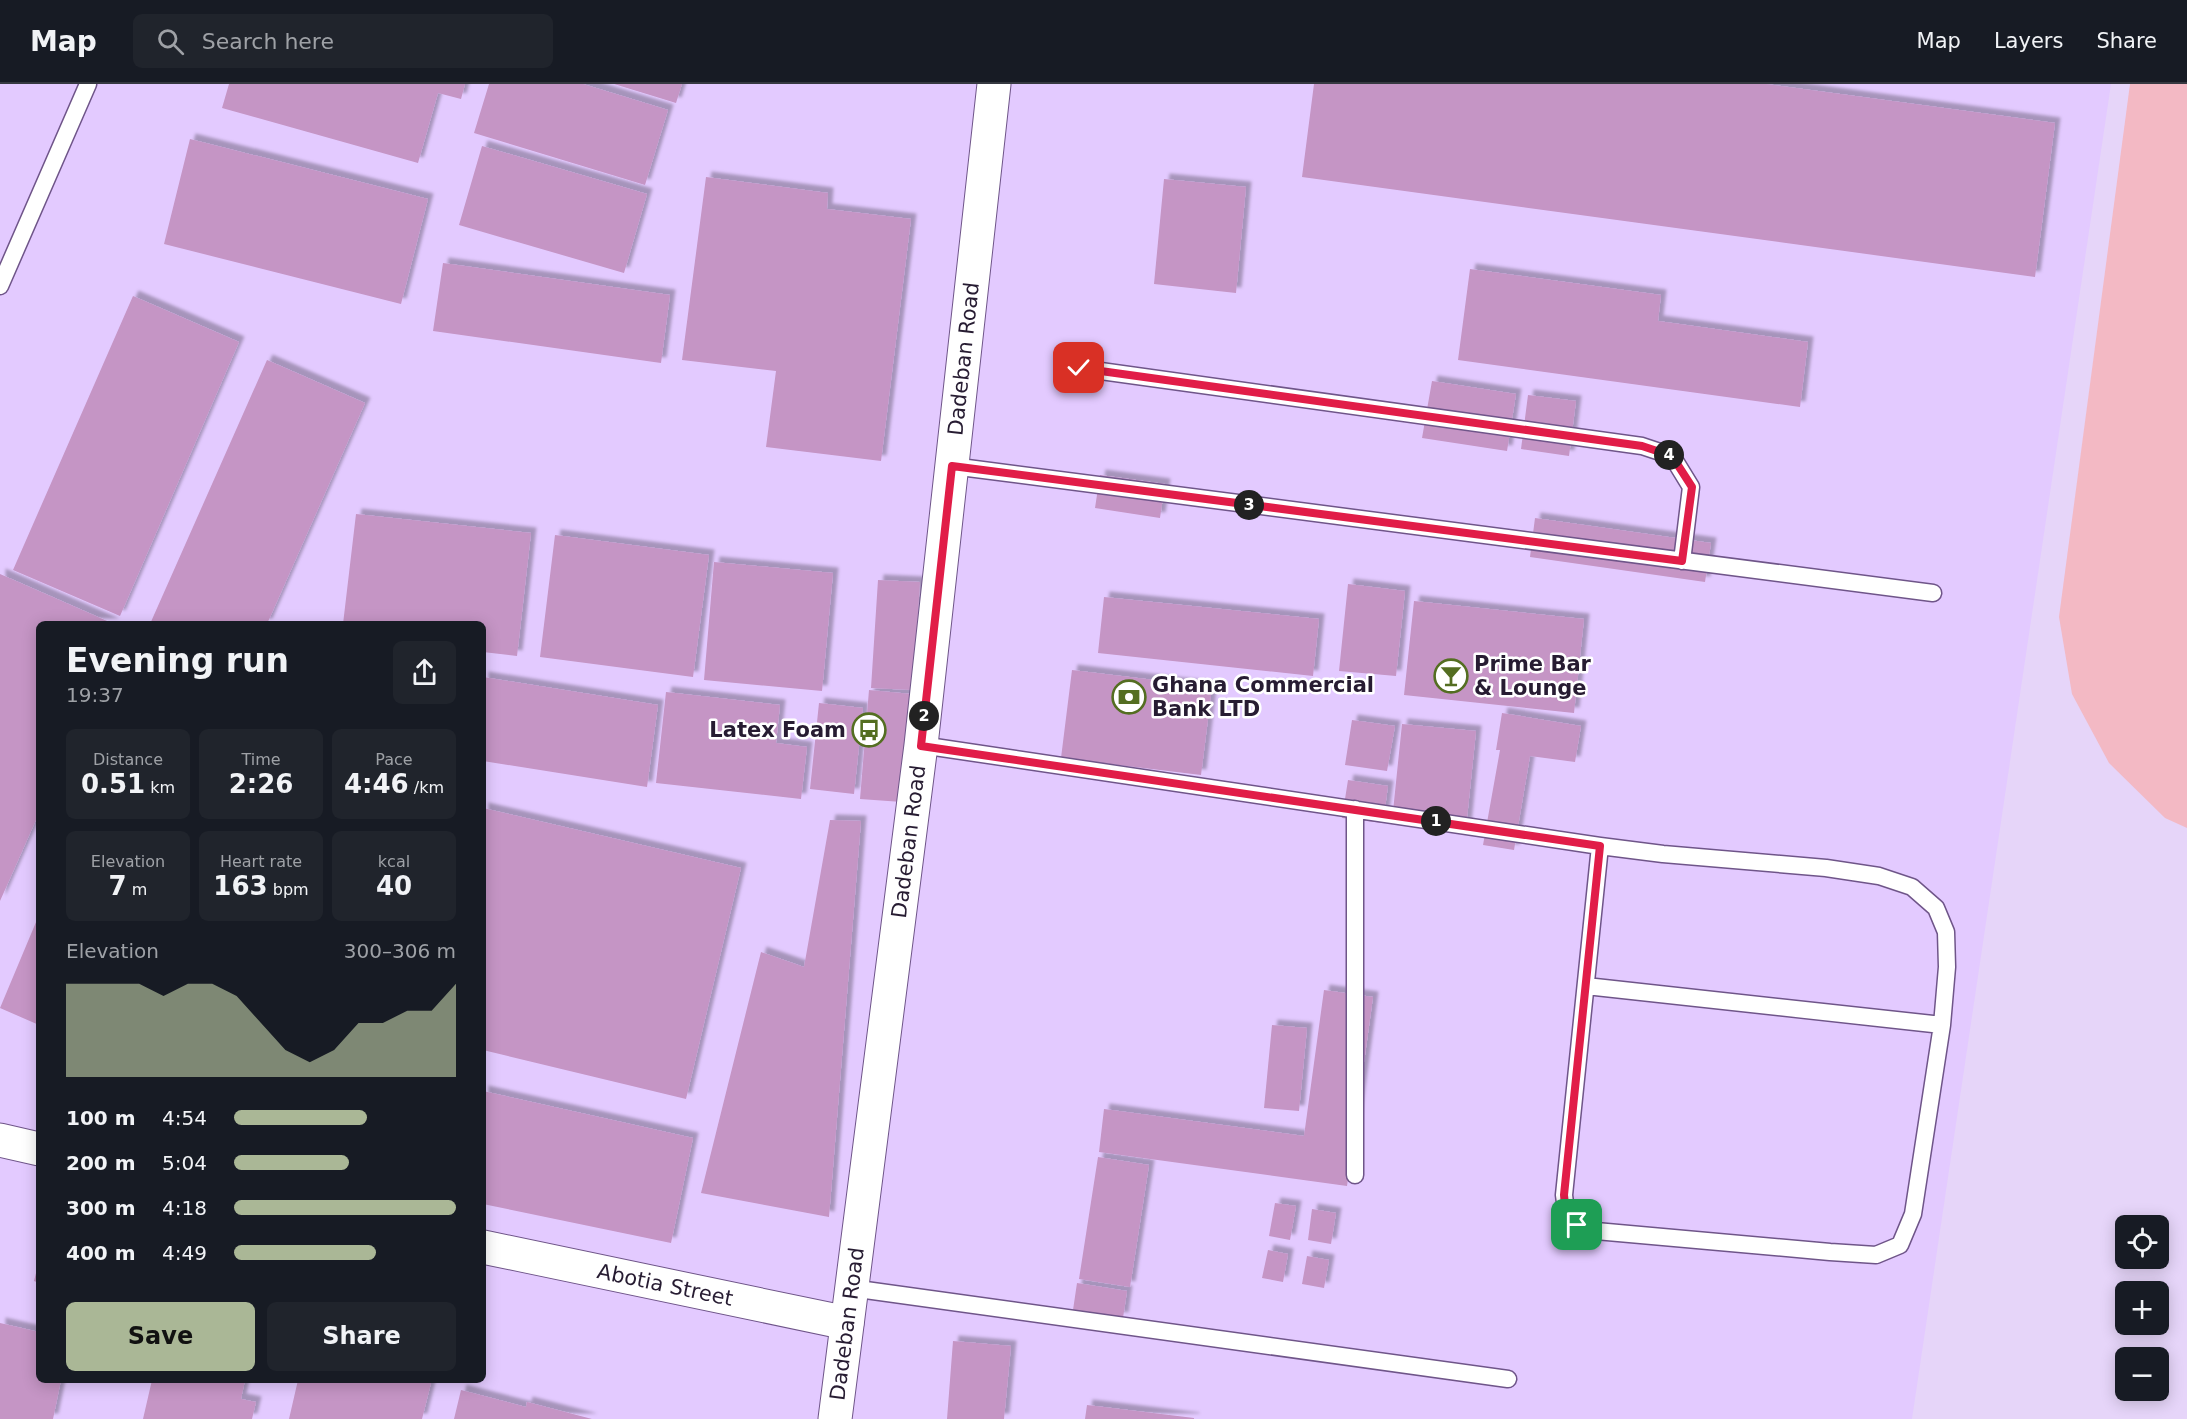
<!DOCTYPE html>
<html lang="en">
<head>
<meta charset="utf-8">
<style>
	:root { --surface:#171b24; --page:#20242c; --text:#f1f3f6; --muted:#9ea1a6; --line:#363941; --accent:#aab796 }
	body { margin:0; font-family:"DejaVu Sans",sans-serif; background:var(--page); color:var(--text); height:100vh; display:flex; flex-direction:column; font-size:22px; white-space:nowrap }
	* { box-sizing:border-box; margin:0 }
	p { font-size:20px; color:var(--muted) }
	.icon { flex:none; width:33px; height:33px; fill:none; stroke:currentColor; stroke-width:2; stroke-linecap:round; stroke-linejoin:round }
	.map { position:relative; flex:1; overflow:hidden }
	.side { position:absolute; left:36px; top:537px; width:450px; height:762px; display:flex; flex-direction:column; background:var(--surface); border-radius:9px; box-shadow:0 3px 15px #0003 }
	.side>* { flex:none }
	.tools { position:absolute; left:2115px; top:1131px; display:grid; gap:12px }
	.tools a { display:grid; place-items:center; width:54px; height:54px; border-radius:9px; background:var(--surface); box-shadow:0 3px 15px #0003; font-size:30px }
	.pin { position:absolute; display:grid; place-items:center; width:51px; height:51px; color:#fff; margin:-26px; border-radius:12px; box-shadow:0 3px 9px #0006 }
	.km { position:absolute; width:30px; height:30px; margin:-15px; border-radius:50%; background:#222; color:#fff; font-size:16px; line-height:30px; text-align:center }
	.round { display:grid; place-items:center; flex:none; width:63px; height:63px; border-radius:9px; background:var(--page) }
	.overview { display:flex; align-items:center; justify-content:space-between; height:102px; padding:0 30px }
	h1 { font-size:33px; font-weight:600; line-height:45px }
	.stats { display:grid; grid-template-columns:repeat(3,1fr); gap:9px; height:102px; padding:6px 30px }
	.stats div { display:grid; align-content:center; border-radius:9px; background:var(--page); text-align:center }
	.stats b { font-size:26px; font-weight:600 }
	.stats small { font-size:16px; font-weight:400 }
	.stats p { font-size:16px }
	.chart { height:168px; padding:12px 30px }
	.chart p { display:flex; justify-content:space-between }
	.chart svg { width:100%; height:108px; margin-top:6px; fill:var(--accent); opacity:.7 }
	.primary-button { display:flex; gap:12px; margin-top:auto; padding:12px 30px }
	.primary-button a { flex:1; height:69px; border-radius:9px; background:var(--accent); color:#111; font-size:24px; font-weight:600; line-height:69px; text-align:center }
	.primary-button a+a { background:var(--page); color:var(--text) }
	ul { padding:0 30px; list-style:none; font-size:20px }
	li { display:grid; grid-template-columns:96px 72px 1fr; align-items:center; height:45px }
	li i { height:15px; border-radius:8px; background:var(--accent) }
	header { display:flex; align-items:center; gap:36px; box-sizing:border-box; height:84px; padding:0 30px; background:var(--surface); border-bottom:2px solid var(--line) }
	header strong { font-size:28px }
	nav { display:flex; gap:33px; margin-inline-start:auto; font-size:21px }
	.search { width:420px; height:54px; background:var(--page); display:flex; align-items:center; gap:15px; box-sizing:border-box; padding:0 21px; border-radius:9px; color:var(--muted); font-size:22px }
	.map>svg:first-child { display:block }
	.built { fill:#e3caff; fill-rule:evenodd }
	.green { fill:#f3b9c4 }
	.building { fill:#c595c5; filter:url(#shadow) }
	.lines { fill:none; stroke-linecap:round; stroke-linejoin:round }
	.lane-casing { stroke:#6f5589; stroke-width:19 }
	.secondary-casing { stroke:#6f5589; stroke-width:35 }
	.lane { stroke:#fff; stroke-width:16 }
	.secondary { stroke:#fff; stroke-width:33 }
	.route-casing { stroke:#fff; stroke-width:12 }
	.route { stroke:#e11d48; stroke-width:8 }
	.labels { text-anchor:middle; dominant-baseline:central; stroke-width:5; stroke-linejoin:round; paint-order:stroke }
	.street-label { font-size:21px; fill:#271c32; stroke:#fff }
	.poi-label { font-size:21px; font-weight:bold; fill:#271c32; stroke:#fff; text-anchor:start }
</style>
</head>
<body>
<header>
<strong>Map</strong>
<div class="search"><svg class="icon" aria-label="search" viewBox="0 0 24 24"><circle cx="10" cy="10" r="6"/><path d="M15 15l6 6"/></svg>Search here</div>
<nav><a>Map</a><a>Layers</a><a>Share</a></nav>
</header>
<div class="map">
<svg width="2187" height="1335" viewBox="0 0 2187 1335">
	<defs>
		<filter id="shadow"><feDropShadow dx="5.5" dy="-5.5" stdDeviation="1.5" flood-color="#0004"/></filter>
	</defs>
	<rect width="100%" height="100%" fill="#e6d5f9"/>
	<path class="built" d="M0,0H2111L1912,1335H0ZM39,540H483V1296H39Z"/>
	<path class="green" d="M2130,0H2187V744L2165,734L2109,679L2072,610L2059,533Z"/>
	<path class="building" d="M229,0H465L461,15L438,9L418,79L222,24Z
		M489,0H583L668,26L645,101L474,49Z
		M614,0H682L676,19Z
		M1314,0H1766L2055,39L2035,193L1302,93Z
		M190,55L428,115L401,220L164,160Z
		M482,62L647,110L624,189L459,141Z
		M706,93L828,109L827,125L911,135L881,377L766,363L776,287L682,276Z
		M1164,95L1246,103L1236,209L1154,200Z
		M443,179L670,211L661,279L433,247Z
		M1470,185L1661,211L1658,237L1808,258L1800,323L1458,276Z
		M133,212L239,258L120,532L13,486Z
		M267,276L365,319L267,540H150Z
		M1432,297L1516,310L1507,367L1422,354Z
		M1528,311L1576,317L1569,372L1521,365Z
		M1100,391L1165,400L1160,434L1095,424Z
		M356,430L531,449L517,572L483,568V540H343Z
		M1535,434L1711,459L1705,498L1530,473Z
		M555,451L709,471L693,593L540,573Z
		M714,478L833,489L822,607L704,596Z
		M0,490L114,540H39V729L0,817Z
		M878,496L920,498L913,606L871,604Z
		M1348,500L1405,507L1396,592L1339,587Z
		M1104,513L1319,535L1313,592L1098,569Z
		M1414,517L1584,535L1574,629L1404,611Z
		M1072,586L1212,603L1201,691L1061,674Z
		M483,593L658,621L647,703L483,677Z
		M869,606L911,610L902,718L860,715Z
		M666,608L780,621L776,659L807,663L801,715L656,699Z
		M819,619L863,624L854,710L810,705Z
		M1502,629L1581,642L1575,678L1530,672L1514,766L1483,761L1500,666H1496Z
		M1352,636L1395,642L1387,687L1345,681Z
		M1402,640L1476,647L1466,744L1392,737Z
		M1348,696L1388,702L1383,739L1342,734Z
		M483,724L741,784L686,1015L483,966Z
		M830,736L861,737L829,1133L701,1109L761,868L804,883Z
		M39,831V941L0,924Z
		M1324,906L1373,913L1347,1102L1099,1068L1104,1025L1304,1052Z
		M1272,941L1307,944L1299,1027L1264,1024Z
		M483,1007L693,1054L671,1159L483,1120Z
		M1098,1073L1149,1081L1130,1203L1079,1195Z
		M1275,1119L1296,1122L1290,1156L1269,1152Z
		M1312,1125L1336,1129L1331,1160L1308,1156Z
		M1268,1166L1288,1170L1283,1198L1262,1194Z
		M1307,1172L1329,1176L1324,1204L1302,1200Z
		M38,1181H39V1199L34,1197Z
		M1077,1199L1127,1207L1123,1234L1073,1226Z
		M0,1239L39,1248V1296H61L53,1335H0Z
		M953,1257L1011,1262L1004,1335H947Z
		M152,1296H245L241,1315L256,1318L252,1335H143Z
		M298,1296H419L431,1299L422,1335H289Z
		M461,1306L526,1323L527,1318L592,1335H454Z
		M1087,1321L1194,1334V1335H1085Z"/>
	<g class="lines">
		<defs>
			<path id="lane" d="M0,202L88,0
				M1079,284L1642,362L1672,372L1691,403L1682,477
				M952,382L1933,509
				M921,661L1600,762L1663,770L1826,784L1879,792L1912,803L1936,824L1946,848L1947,883L1942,941L1913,1130L1900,1161L1876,1171L1830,1168L1596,1147C1573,1141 1566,1135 1564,1111L1600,762
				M1355,725V1091
				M1586,902L1942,941
				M851,1204L1508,1295"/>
			<g id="secondary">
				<path d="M0,1056L39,1065"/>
				<path id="s1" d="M483,1163L847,1239"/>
				<path id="s2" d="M835,1335L921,661L994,0"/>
			</g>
		</defs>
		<use href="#lane" class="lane-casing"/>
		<use href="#secondary" class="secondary-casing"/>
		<use href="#lane" class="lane"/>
		<use href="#secondary" class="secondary"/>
	</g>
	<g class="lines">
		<defs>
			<path id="route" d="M1079,284L1642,362L1672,372L1692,403L1682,477L952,382L921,662L1600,762L1564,1111C1565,1123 1567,1133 1577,1141"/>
		</defs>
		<use href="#route" class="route-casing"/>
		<use href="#route" class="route"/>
	</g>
	<defs>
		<symbol id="bar-ring" viewBox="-11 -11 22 22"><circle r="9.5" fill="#fff" stroke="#546e21" stroke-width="1.5"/><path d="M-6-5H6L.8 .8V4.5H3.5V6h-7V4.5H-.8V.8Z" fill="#546e21"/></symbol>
		<symbol id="bank-ring" viewBox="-11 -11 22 22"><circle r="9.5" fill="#fff" stroke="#546e21" stroke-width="1.5"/><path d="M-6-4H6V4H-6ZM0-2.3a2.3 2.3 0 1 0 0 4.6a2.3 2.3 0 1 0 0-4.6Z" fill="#546e21"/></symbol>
		<symbol id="bus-ring" viewBox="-11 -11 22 22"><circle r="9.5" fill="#fff" stroke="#546e21" stroke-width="1.5"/><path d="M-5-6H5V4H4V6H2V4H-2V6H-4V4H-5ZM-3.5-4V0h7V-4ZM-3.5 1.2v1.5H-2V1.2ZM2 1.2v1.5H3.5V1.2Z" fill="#546e21"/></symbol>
	</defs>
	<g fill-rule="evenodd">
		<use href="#bar-ring" x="1432" y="573" width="38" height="38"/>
		<use href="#bank-ring" x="1110" y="594" width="38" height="38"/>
		<use href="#bus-ring" x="850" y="627" width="38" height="38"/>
	</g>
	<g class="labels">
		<g class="street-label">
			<text stroke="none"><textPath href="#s2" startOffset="1068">Dadeban Road</textPath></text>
			<text stroke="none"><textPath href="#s2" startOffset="582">Dadeban Road</textPath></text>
			<text stroke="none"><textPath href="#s1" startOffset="186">Abotia Street</textPath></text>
			<text stroke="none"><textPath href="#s2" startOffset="96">Dadeban Road</textPath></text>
		</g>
		<g class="poi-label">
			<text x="1474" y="580">Prime Bar<tspan x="1474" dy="24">&amp; Lounge</tspan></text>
			<text x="1152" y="601">Ghana Commercial<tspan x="1152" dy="24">Bank LTD</tspan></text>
			<text x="846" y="646" text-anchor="end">Latex Foam</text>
		</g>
	</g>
</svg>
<div class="tools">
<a><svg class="icon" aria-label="locate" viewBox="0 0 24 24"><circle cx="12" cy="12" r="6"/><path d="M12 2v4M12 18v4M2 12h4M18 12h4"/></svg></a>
<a>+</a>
<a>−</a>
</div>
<div class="pin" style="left:1577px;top:1141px;background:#1e9e55"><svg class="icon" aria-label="arrive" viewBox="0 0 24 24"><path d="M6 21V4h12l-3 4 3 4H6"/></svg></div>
<div class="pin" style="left:1079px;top:284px;background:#d93025"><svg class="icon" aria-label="check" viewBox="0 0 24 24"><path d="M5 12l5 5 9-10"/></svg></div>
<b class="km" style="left:1436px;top:737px">1</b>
<b class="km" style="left:924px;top:632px">2</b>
<b class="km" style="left:1249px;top:421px">3</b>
<b class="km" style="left:1669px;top:371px">4</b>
<section class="side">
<div class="overview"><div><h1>Evening run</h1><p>19:37</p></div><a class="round"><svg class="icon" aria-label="share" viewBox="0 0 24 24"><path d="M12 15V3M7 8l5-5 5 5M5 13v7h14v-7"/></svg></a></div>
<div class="stats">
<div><p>Distance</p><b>0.51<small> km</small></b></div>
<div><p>Time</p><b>2:26</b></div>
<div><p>Pace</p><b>4:46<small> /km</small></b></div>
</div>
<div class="stats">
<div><p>Elevation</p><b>7<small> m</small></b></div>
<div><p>Heart rate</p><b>163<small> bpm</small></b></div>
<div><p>kcal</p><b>40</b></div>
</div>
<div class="chart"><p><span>Elevation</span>300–306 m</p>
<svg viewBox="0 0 160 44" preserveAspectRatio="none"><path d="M0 44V6L10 6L20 6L30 6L40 11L50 6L60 6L70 11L80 22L90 33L100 38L110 33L120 22L130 22L140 17L150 17L160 6V44z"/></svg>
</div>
<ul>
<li><b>100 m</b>4:54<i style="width:60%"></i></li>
<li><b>200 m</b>5:04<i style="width:52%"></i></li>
<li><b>300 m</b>4:18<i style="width:100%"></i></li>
<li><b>400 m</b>4:49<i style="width:64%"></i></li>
</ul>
<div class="primary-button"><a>Save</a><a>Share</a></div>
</section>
</div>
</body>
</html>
